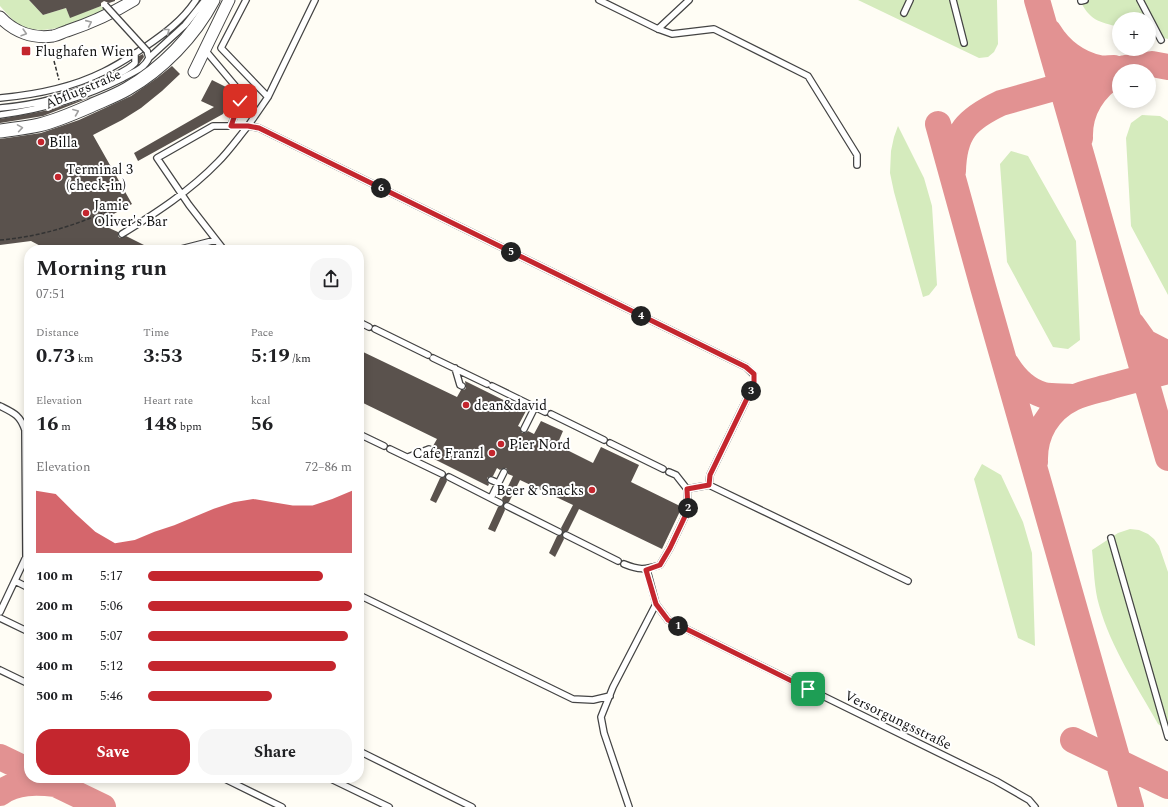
<!DOCTYPE html>
<html lang="en">
<head>
<meta charset="utf-8">
<style>
	:root { --surface:#fff; --page:#f6f6f6; --text:#202124; --muted:#757577; --accent:#c4262e }
	body { margin:0; font-family:Spectral,serif; background:var(--page); color:var(--text); height:100vh; display:flex; flex-direction:column; font-size:15px; white-space:nowrap }
	* { box-sizing:border-box; margin:0 }
	p { font-size:13px; color:var(--muted) }
	.icon { flex:none; width:22px; height:22px; fill:none; stroke:currentColor; stroke-width:2; stroke-linecap:round; stroke-linejoin:round }
	.map { position:relative; flex:1; overflow:hidden }
	.side { position:absolute; left:24px; top:245px; width:340px; height:538px; display:flex; flex-direction:column; background:var(--surface); border-radius:16px; box-shadow:0 2px 10px #0003 }
	.side>* { flex:none }
	.fabs { position:absolute; left:1112px; top:12px; display:grid; gap:8px }
	.fabs a { display:grid; place-items:center; width:44px; height:44px; border-radius:50%; background:var(--surface); box-shadow:0 2px 10px #0003; font-size:20px }
	.pin { position:absolute; display:grid; place-items:center; width:34px; height:34px; color:#fff; margin:-17px; border-radius:8px; box-shadow:0 2px 6px #0006 }
	.km { position:absolute; width:20px; height:20px; margin:-10px; border-radius:50%; background:#222; color:#fff; font-size:11px; line-height:20px; text-align:center }
	.round { display:grid; place-items:center; flex:none; width:42px; height:42px; border-radius:16px; background:var(--page) }
	.headline { display:flex; align-items:center; justify-content:space-between; height:68px; padding:0 12px }
	h1 { font-size:22px; font-weight:700; line-height:30px }
	.figures { display:grid; grid-template-columns:repeat(3,1fr); gap:6px; height:68px; padding:4px 12px }
	.figures div { display:grid; align-content:center }
	.figures b { font-size:20px; font-weight:700 }
	.figures small { font-size:11px; font-weight:400 }
	.figures p { font-size:11px }
	.chart { height:112px; padding:8px 12px }
	.chart p { display:flex; justify-content:space-between }
	.chart svg { width:100%; height:72px; margin-top:4px; fill:var(--accent); opacity:.7 }
	.button { display:flex; gap:8px; margin-top:auto; padding:8px 12px }
	.button a { flex:1; height:46px; border-radius:16px; background:var(--accent); color:#fff; font-size:16px; font-weight:700; line-height:46px; text-align:center }
	.button a+a { background:var(--page); color:var(--text) }
	ul { padding:0 12px; list-style:none; font-size:13px }
	li { display:grid; grid-template-columns:64px 48px 1fr; align-items:center; height:30px }
	li i { height:10px; border-radius:5px; background:var(--accent) }
	.map>svg:first-child { display:block }
	.green { fill:#d5ebbd }
	.lines { fill:none; stroke-linecap:round; stroke-linejoin:round }
	.taxiway { stroke:#e29292; stroke-width:26 }
	.building { fill:#5a524d }
	.service-casing { stroke:#444; stroke-width:8 }
	.minor-casing { stroke:#444; stroke-width:13 }
	.tertiary-casing { stroke:#444; stroke-width:15 }
	.path { stroke:#333; stroke-width:1.5; stroke-dasharray:4 2; stroke-linecap:butt }
	.service { stroke:#fff; stroke-width:5.5 }
	.minor { stroke:#fff; stroke-width:11 }
	.tertiary { stroke:#fff; stroke-width:13 }
	.service-bridge-casing { stroke:#444; stroke-width:8; stroke-linecap:butt }
	.service-bridge { stroke:#fff; stroke-width:5.5 }
	.oneway { stroke:#a0a0a0 }
	.route-casing { stroke:#fff; stroke-width:8 }
	.route { stroke:#c4262e; stroke-width:5 }
	.poi-dot { fill:#c4262e; stroke:#fff; stroke-width:1.5 }
	.labels { text-anchor:middle; dominant-baseline:central; stroke-width:4; stroke-linejoin:round; paint-order:stroke }
	.poi-label { font-size:14px; fill:#111; stroke:#fff; text-anchor:start }
	.street-label { font-size:14px; fill:#111; stroke:#fff }
</style>
</head>
<body>
<div class="map">
<svg width="1168" height="807" viewBox="0 0 1168 807">
	<rect width="100%" height="100%" fill="#fffdf5"/>
	<path class="green" d="M0,0H29L43,15L66,8L70,17L101,6L105,11C79,21 41,41 15,22C9,17 5,11 0,6Z
		M858,0H997L998,44L994,52L988,57L979,58Z
		M1080,0H1168V39L1149,34V19H1119V27C1099,22 1089,20 1080,0Z
		M1142,115L1160,116L1168,121V295L1131,226L1126,138L1131,123Z
		M898,126L924,178L932,206L937,285L929,295L923,297L894,192L890,173L891,151L894,137Z
		M1011,151L1028,156L1076,241L1080,340L1068,349L1053,347L1007,262L1000,164Z
		M982,464L1001,475L1023,522L1032,553L1035,646L1018,638L974,479Z
		M1130,529L1139,530L1148,534L1154,539L1159,546L1168,572V730L1158,724C1137,686 1111,648 1099,605C1094,588 1094,568 1092,550L1118,533Z"/>
	<g class="lines">
		<path class="taxiway" d="M1037,0L1168,458
			M1049,32C1060,50 1078,64 1099,68C1103,69 1109,68 1114,68
			M938,124L983,287L1131,807
			M1080,138C1079,110 1094,88 1117,73
			M953,171C954,132 967,119 1001,103L1125,68L1152,64L1168,67
			M1132,324L1145,342L1168,354
			M1007,365C1015,378 1027,390 1043,395C1052,397 1064,396 1074,397
			M1035,462C1034,434 1048,410 1073,398C1085,392 1099,390 1112,386C1131,381 1149,376 1168,371
			M1073,740L1168,786
			M0,757L29,771
			M43,778L103,807
			M0,793C16,781 37,782 56,784"/>
	</g>
	<path class="building" d="M29,0H115V1L109,3L104,1L101,3V6L70,18L66,8L43,15Z
		M143,54L144,57L139,64V56Z
		M172,66L180,74L162,91L141,108L122,120L93,135L132,204L108,217L109,228L118,232V236L120,238L126,236L154,250H48L31,241L0,245V139L41,133L79,120L131,96L157,78Z
		M212,80L234,91L223,114L138,161L134,153L214,107L201,101Z
		M94,96L43,116L0,123V119L49,110Z
		M359,350L457,397L461,390H464L466,388L465,381L526,411L518,426L520,427L522,433H525L528,431L534,434L541,421L563,431L557,445L593,463L601,447L639,465L631,482L682,507L662,549L579,509L568,531L563,532L561,528L573,505L520,480L509,502L504,503L502,499L513,476L508,474V471L506,468H503L500,470L497,468L493,476H490L487,478V481L489,484L488,486L428,456L430,454H433L435,452L433,446L437,439L359,401Z
		M445,477L447,481L436,503L430,500L440,478Z
		M503,506L505,510L495,532L488,529L498,507Z
		M562,535L564,539L555,557L549,553L557,536Z"/>
	<g class="lines">
		<defs>
			<path id="service" d="M246,0L221,48L268,97
				M315,0L268,97L248,126L259,128L746,367L754,375V384L710,475L709,485L687,489
				M599,0L658,29L672,34L714,29L808,76L857,155V165
				M953,0L964,43
				M1140,0L1161,40
				M1081,1L1085,0
				M904,13L910,0
				M658,29L689,0
				M205,50L242,94L231,126
				M149,58L185,25L205,0
				M0,98C33,95 73,87 103,72C118,65 131,56 145,47C164,34 183,20 196,0
				M0,108C39,105 76,94 111,78C119,73 128,70 135,63V53
				M0,115C45,109 83,98 123,78C133,72 144,69 149,58L147,51
				M122,234C156,213 190,191 218,162C229,151 238,138 248,126
				M177,250L216,240
				M224,250L189,205L157,158L213,126H248
				M359,322L369,327
				M375,329L428,355
				M433,358L487,384
				M455,368L460,385L462,386
				M492,386L545,412
				M0,406C14,413 20,415 25,430L26,557L0,612
				M551,414L604,440
				M524,429L535,407
				M359,434L384,446
				M610,443L663,469
				M390,449L442,474
				M408,457L429,449L431,450
				M449,477L500,503
				M491,480L498,483
				M709,485L908,581
				M491,498L504,472
				M507,506L559,532
				M566,535L618,561
				M1111,538L1168,737
				M624,564C639,570 644,570 660,565L670,548L688,510L687,489L676,475L669,472
				M647,570L656,604L668,620L996,781L1029,800L1035,807
				M15,581L29,588
				M359,595L573,699L593,700L610,696
				M0,618L29,632
				M0,670L29,684
				M359,751L472,807
				M223,778L282,807
				M329,778L389,807
				M629,807L604,733L601,717L613,687L656,604"/>
			<path id="minor" d="M0,17C14,32 33,39 53,36C58,35 63,32 67,31C91,23 113,13 134,0
				M194,72L229,0"/>
			<path id="tertiary" d="M0,131C13,129 26,128 39,125C56,121 72,114 88,107C101,101 115,96 127,89C162,69 194,36 213,0"/>
		</defs>
		<use href="#service" class="service-casing"/>
		<use href="#minor" class="minor-casing"/>
		<use href="#tertiary" class="tertiary-casing"/>
		<path class="path" d="M54,61L59,80
			M0,240C47,236 85,222 127,202"/>
		<use href="#service" class="service"/>
		<use href="#minor" class="minor"/>
		<use href="#tertiary" class="tertiary"/>
		<defs>
			<path id="service-bridge" d="M105,5L147,51"/>
		</defs>
		<use href="#service-bridge" class="service-bridge-casing"/>
		<use href="#service-bridge" class="service-bridge"/>
	</g>
	<defs><path id="oneway-chevron" d="M-2-3.5L2.5 0L-2 3.5" fill="none" stroke-width="1.6" stroke-linecap="round" stroke-linejoin="round"/></defs>
	<g class="oneway">
		<use href="#oneway-chevron" transform="translate(89 23) rotate(-24)"/>
		<use href="#oneway-chevron" transform="translate(167 31) rotate(-38)"/>
		<use href="#oneway-chevron" transform="translate(24 33) rotate(17)"/>
		<use href="#oneway-chevron" transform="translate(76 112) rotate(-22)"/>
		<use href="#oneway-chevron" transform="translate(20 128) rotate(-9)"/>
	</g>
	<g class="lines">
		<defs>
			<path id="route" d="M240,101L231,126H248L259,128L746,367L754,374V384L710,475L709,485L687,489L688,510L670,548L660,565L646,570L656,604L668,620L808,689"/>
		</defs>
		<use href="#route" class="route-casing"/>
		<use href="#route" class="route"/>
	</g>
	<g class="poi-dot">
		<rect x="21" y="46" width="10" height="10" rx="2"/>
		<circle cx="41" cy="142" r="4"/>
		<circle cx="58" cy="177" r="4"/>
		<circle cx="86" cy="213" r="4"/>
		<circle cx="466" cy="405" r="4"/>
		<circle cx="501" cy="444" r="4"/>
		<circle cx="492" cy="453" r="4"/>
		<circle cx="592" cy="490" r="4"/>
	</g>
	<g class="labels">
		<g class="poi-label">
			<text x="35" y="51">Flughafen Wien</text>
			<text x="49" y="142">Billa</text>
			<text x="66" y="169">Terminal 3<tspan x="66" dy="16">(check-in)</tspan></text>
			<text x="94" y="205">Jamie<tspan x="94" dy="16">Oliver's Bar</tspan></text>
			<text x="474" y="405">dean&amp;david</text>
			<text x="509" y="444">Pier Nord</text>
			<text x="484" y="453" text-anchor="end">Cafe Franzl</text>
			<text x="584" y="490" text-anchor="end">Beer &amp; Snacks</text>
		</g>
		<g class="street-label">
			<text transform="translate(83 89) rotate(-23)">Abflugstraße</text>
			<text transform="translate(898 720) rotate(26)">Versorgungsstraße</text>
		</g>
	</g>
</svg>
<div class="fabs">
<a>+</a>
<a>−</a>
</div>
<div class="pin" style="left:808px;top:689px;background:#1e9e55"><svg class="icon" aria-label="arrive" viewBox="0 0 24 24"><path d="M6 21V4h12l-3 4 3 4H6"/></svg></div>
<div class="pin" style="left:240px;top:101px;background:#d93025"><svg class="icon" aria-label="check" viewBox="0 0 24 24"><path d="M5 12l5 5 9-10"/></svg></div>
<b class="km" style="left:678px;top:626px">1</b>
<b class="km" style="left:688px;top:508px">2</b>
<b class="km" style="left:751px;top:391px">3</b>
<b class="km" style="left:641px;top:316px">4</b>
<b class="km" style="left:511px;top:252px">5</b>
<b class="km" style="left:381px;top:188px">6</b>
<section class="side">
<div class="headline"><div><h1>Morning run</h1><p>07:51</p></div><a class="round"><svg class="icon" aria-label="share" viewBox="0 0 24 24"><path d="M12 15V3M7 8l5-5 5 5M5 13v7h14v-7"/></svg></a></div>
<div class="figures">
<div><p>Distance</p><b>0.73<small> km</small></b></div>
<div><p>Time</p><b>3:53</b></div>
<div><p>Pace</p><b>5:19<small> /km</small></b></div>
</div>
<div class="figures">
<div><p>Elevation</p><b>16<small> m</small></b></div>
<div><p>Heart rate</p><b>148<small> bpm</small></b></div>
<div><p>kcal</p><b>56</b></div>
</div>
<div class="chart"><p><span>Elevation</span>72–86 m</p>
<svg viewBox="0 0 160 44" preserveAspectRatio="none"><path d="M0 44V6L10 8L20 20L30 31L40 38L50 36L60 31L70 27L80 22L90 17L100 13L110 11L120 13L130 15L140 15L150 11L160 6V44z"/></svg>
</div>
<ul>
<li><b>100 m</b>5:17<i style="width:86%"></i></li>
<li><b>200 m</b>5:06<i style="width:100%"></i></li>
<li><b>300 m</b>5:07<i style="width:98%"></i></li>
<li><b>400 m</b>5:12<i style="width:92%"></i></li>
<li><b>500 m</b>5:46<i style="width:61%"></i></li>
</ul>
<div class="button"><a>Save</a><a>Share</a></div>
</section>
</div>
</body>
</html>
